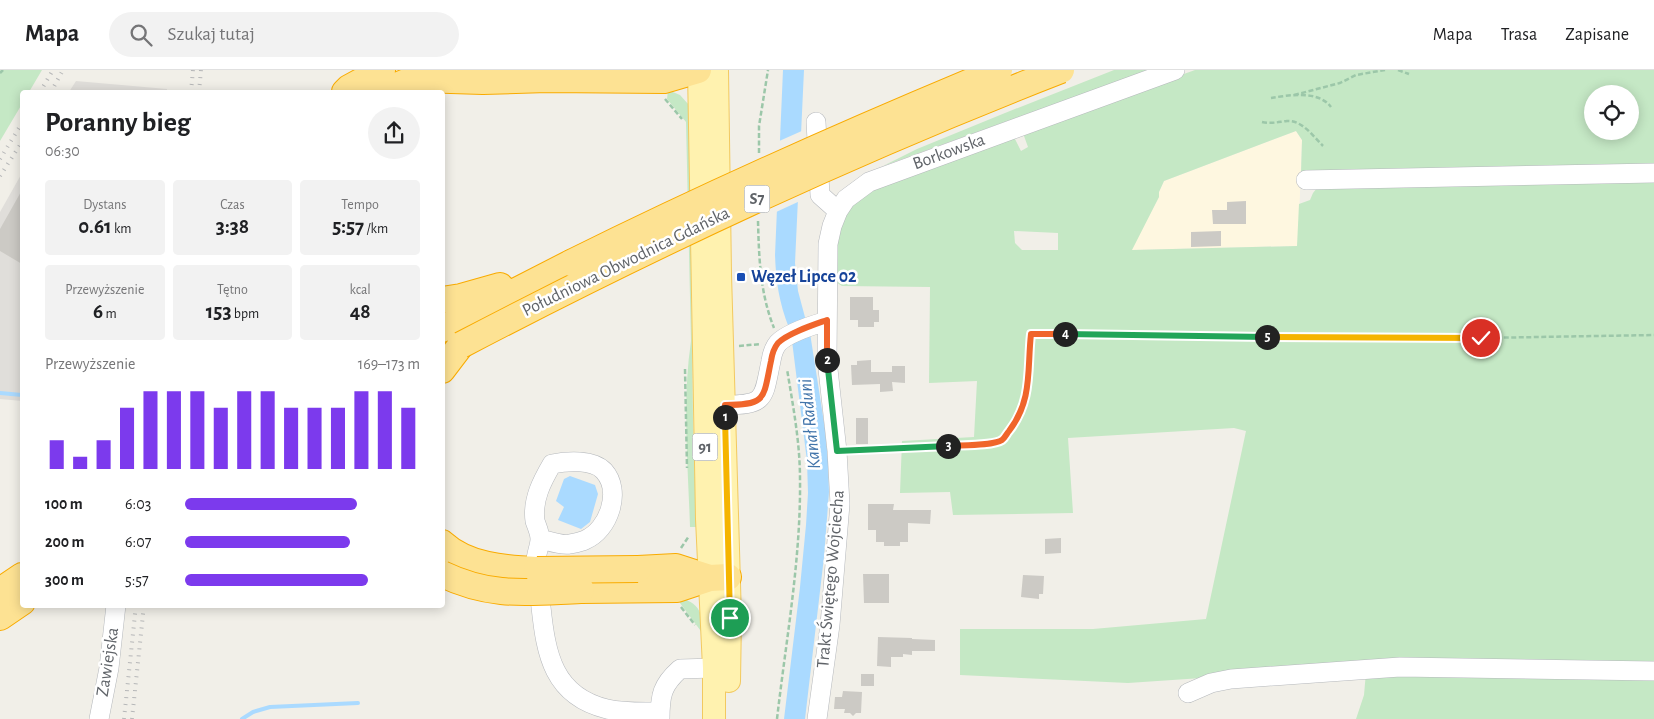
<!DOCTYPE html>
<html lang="pl">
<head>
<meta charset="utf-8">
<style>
	:root { --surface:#fff; --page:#f2f2f2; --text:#202124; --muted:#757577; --line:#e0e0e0; --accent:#7c3aed }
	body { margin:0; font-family:"Alegreya Sans",sans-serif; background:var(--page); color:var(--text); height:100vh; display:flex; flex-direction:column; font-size:19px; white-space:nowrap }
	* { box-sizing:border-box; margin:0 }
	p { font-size:16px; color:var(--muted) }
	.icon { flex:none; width:28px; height:28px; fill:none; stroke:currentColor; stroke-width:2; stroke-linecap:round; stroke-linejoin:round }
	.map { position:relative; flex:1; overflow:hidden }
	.details { position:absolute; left:20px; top:20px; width:425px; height:518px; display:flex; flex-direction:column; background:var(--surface); border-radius:5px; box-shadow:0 2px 12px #0003 }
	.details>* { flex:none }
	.buttons { position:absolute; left:1584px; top:15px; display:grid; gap:10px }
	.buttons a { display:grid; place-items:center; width:55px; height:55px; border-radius:50%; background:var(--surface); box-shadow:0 2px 12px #0003; font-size:25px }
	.pin { position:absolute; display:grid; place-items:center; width:42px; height:42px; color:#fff; margin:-21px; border:2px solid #fff; border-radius:50%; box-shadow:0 1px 5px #0007 }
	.km { position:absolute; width:25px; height:25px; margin:-12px; border-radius:50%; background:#222; color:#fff; font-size:14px; line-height:25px; text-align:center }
	.round { display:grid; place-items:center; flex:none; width:52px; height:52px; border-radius:26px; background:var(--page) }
	.summary { display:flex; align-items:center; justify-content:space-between; height:85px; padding:0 25px }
	h1 { font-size:28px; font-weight:700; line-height:38px }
	.figures { display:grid; grid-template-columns:repeat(3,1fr); gap:8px; height:85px; padding:5px 25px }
	.figures div { display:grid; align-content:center; border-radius:5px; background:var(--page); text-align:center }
	.figures b { font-size:21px; font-weight:700 }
	.figures small { font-size:14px; font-weight:400 }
	.figures p { font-size:14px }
	.chart { height:140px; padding:10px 25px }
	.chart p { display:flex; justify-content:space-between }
	.chart svg { width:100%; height:90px; margin-top:5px; stroke:var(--accent); stroke-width:6 }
	ul { padding:0 25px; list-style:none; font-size:16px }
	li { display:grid; grid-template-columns:80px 60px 1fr; align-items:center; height:38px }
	li i { height:12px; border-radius:6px; background:var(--accent) }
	header { display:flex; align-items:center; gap:30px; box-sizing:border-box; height:70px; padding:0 25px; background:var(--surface); border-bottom:1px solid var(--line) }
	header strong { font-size:24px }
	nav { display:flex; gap:28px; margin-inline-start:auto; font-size:18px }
	.search { width:350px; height:45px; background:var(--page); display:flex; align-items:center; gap:12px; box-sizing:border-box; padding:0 18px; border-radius:28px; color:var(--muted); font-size:19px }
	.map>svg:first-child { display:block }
	.commercial { fill:#fef7e0 }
	.industrial { fill:#e0deda }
	.green { fill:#c5e8c5; fill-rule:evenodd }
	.water { fill:#aadaff }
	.pier { fill:#f1efe8 }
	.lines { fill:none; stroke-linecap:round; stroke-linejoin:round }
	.stream { stroke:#aadaff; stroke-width:4 }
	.building { fill:#cccac5 }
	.minor-casing { stroke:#b5b8bc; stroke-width:20 }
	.major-casing { stroke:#f2c960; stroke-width:24 }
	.highway-casing { stroke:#f9ab00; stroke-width:28 }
	.path { stroke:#9cc7a9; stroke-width:2.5; stroke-dasharray:5 2.5; stroke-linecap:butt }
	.minor { stroke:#fff; stroke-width:19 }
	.major { stroke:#fff2af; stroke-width:22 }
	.highway { stroke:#fde293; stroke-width:26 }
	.rail { stroke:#b6b7b8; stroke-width:4; stroke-dasharray:1 6; stroke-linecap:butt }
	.highway-bridge-casing { stroke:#f9ab00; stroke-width:28; stroke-linecap:butt }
	.highway-bridge { stroke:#fde293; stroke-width:26 }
	.split-1-casing { stroke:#fff; stroke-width:10 }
	.split-2-casing { stroke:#fff; stroke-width:10 }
	.split-3-casing { stroke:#fff; stroke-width:10 }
	.split-4-casing { stroke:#fff; stroke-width:10 }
	.split-5-casing { stroke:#fff; stroke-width:10 }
	.split-6-casing { stroke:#fff; stroke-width:10 }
	.split-1 { stroke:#f5b400; stroke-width:6 }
	.split-2 { stroke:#f0652b; stroke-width:6 }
	.split-3 { stroke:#22a559; stroke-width:6 }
	.split-4 { stroke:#f0652b; stroke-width:6 }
	.split-5 { stroke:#22a559; stroke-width:6 }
	.split-6 { stroke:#f5b400; stroke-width:6 }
	.transit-dot { fill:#1a4fb4; stroke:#fff; stroke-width:2 }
	.labels { text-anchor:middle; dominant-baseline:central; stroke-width:5; stroke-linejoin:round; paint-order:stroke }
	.shield { fill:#fff; stroke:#8f9295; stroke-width:1 }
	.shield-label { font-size:16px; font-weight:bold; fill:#5f6368 }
	.street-label { font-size:18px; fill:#5f6368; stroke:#fff }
	.transit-label { font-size:18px; font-weight:bold; fill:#164399; stroke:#fff; text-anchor:start }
	.water-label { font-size:19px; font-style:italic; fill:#4174aa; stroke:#fff }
</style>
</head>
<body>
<header>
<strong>Mapa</strong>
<div class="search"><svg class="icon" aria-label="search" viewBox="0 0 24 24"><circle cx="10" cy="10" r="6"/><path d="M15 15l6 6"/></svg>Szukaj tutaj</div>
<nav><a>Mapa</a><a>Trasa</a><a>Zapisane</a></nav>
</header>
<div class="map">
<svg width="1654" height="649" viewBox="0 0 1654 649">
	<rect width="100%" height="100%" fill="#f1efe8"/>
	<path class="commercial" d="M1296,61L1302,70L1298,176L1131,180L1159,127V122L1164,111Z"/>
	<path class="industrial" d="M76,11L167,19V22H69Z
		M22,103V331L0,329V142Z"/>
	<path class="green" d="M0,0H42L29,22H22V34L0,71Z
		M1114,0H1149L883,96L917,79L1005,43Z
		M1195,0H1654V99L1301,103L1302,70L1296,61L1164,111L1159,122V127L1132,180L1297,176L1299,134L1310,130L1313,123L1321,113L1654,107V597H1367L1128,613L960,605V559H1093L1206,549L1246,361L1234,358L1068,368L1073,443L953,445L950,422L900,423L902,371L974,367L977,311L929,313L930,217L842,216L834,211C835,185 834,153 854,133C859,128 867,124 873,119L1013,65L1021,81L1028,77L1024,66L1026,61ZM1592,24H1630V61H1592ZM1014,161L1058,163V180H1022L1015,173Z
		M668,20L680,25L689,35L693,349L697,457H690C688,395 682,332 691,271L686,52L667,29Z
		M680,528C703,533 702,549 706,568L680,533Z
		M1366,602L1654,603V649H1356L1364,625Z"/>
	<path class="water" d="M783,0H804L795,193L798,221L806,251L789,258C779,232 776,212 775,185Z
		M810,263L825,359L828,391L829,422L824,487L805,649H784L800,517L806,455L808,423L807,391L792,271Z
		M570,406L595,415L598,424L590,452L581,459L558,450L564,437L556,431L564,409Z"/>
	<path class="pier" d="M804,60L800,131L774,143L777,72Z"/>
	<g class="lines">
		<path class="stream" d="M0,323L22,325
			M242,649L253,642L270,637L358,633"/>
	</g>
	<path class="building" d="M22,120V194L0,181V159Z
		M1246,131V154H1213L1212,140H1227V132Z
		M1221,161V176L1191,177V162Z
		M850,227H873V240H879V252H874V257H858V250H850Z
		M871,290V302H892V296H905V313L892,312L893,321L880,322V314L852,315L851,295H857V291Z
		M856,348H868V374H856Z
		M868,434H894L893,440H931L930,454L908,453V472H900V476H884V472H876V460H868Z
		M1061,468V483L1045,484V469Z
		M863,504H889V533H864Z
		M1023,505L1044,506L1043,524H1039V529L1021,527Z
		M878,567L912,568V569L935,570V581H912V585L903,584V587H891V597L877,596Z
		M861,604H874V616H861Z
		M843,621L862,622L861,643H856L853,646L850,643H844L845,639H834L835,627H842Z"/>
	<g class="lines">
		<defs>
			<path id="minor" d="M816,52L820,125L838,141
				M1306,110L1654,103
				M725,335C767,335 763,328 771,291C772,284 774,278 778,273C788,263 813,255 827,251
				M540,469C549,471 561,476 570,474C575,473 581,472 585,470C609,460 622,421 604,401C593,389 567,391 552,394C542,411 532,430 535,451C537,457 540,463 540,469C540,476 536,484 536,491C537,506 539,522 541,537C546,584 553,626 607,639C624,643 643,642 660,642
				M1188,623L1211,613L1231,609L1400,597L1654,601
				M99,649L109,598L116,535
				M660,649C660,625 662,615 680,599L714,598
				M817,649L830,555L840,434L837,381L827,290L828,174L832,156L838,141L846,129L869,112L1175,0"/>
			<path id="major" d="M699,0L707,449L714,598V649
				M717,0L720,204L730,548L729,611"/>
			<path id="highway" d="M345,22L349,18L382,0
				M382,22L406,12L419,9L483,11L547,9L664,10L698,0
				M442,230L461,227L500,216
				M442,259L571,193
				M442,300L461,275
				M442,473C467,496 504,499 537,500
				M638,499L676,497L710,508
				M581,520L677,519L710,508L728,507
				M0,521L22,506
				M0,547L22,532"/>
		</defs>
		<use href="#minor" class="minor-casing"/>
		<use href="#major" class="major-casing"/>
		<use href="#highway" class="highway-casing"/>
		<path class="path" d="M1398,0L1409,4
			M0,3L3,0
			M1294,25L1340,13L1356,5L1385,0
			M1271,28C1290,25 1318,20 1331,37
			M665,29L682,49
			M1262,52C1271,54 1278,52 1287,51C1302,50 1313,66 1323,76
			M759,83V56L768,0
			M758,151C759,188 760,223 774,258
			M739,276L761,274
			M685,299L687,398
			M853,380L985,374C989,373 996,373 1000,371C1004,369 1007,362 1010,359C1033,330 1027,297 1031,264L1423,269L1654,265
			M681,478L689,466
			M681,537L695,555
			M777,649C786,570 801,489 800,409C800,372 793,336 787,299"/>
		<use href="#minor" class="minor"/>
		<use href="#major" class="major"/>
		<use href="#highway" class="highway"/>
		<path class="rail" d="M40,22L53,0
			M51,22L63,0
			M191,22L193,0
			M199,22L201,0
			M0,89L22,53
			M0,106L22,72
			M124,649L136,535
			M132,649L144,535"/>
		<defs>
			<path id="highway-bridge" d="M571,193C712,123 854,60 999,0
				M461,275C656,173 855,80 1061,0
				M537,500L638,499
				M442,504C492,528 528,522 581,520"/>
		</defs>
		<use href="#highway-bridge" class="highway-bridge-casing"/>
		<use href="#highway-bridge" class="highway-bridge"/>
	</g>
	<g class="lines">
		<defs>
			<path id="split-1" d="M725,347L730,548"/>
			<path id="split-2" d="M725,347V335C767,335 763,329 771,291C772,284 774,278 778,273C788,263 813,255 827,250V290"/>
			<path id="split-3" d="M827,290L837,381L948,376"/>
			<path id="split-4" d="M948,376C960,375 993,376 1002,370C1005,368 1007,363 1009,361C1033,330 1027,299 1031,264H1065"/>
			<path id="split-5" d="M1065,264L1267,267"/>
			<path id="split-6" d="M1267,267L1481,268"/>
		</defs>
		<use href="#split-1" class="split-1-casing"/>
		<use href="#split-2" class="split-2-casing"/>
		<use href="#split-3" class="split-3-casing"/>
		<use href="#split-4" class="split-4-casing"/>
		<use href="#split-5" class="split-5-casing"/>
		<use href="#split-6" class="split-6-casing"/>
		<use href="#split-1" class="split-1"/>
		<use href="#split-2" class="split-2"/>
		<use href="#split-3" class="split-3"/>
		<use href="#split-4" class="split-4"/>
		<use href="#split-5" class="split-5"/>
		<use href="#split-6" class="split-6"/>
	</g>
	<rect class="transit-dot" x="736" y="202" width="10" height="10" rx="2.5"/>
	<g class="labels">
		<g class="shield">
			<rect x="744.5" y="115.5" width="25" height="27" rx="4"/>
			<rect x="692.5" y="363.5" width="25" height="27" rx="4"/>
		</g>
		<g class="shield-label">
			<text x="757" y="129">S7</text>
			<text x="705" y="377">91</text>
		</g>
		<g class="street-label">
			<text transform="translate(949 82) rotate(-20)">Borkowska</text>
			<text transform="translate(626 192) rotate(-26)">Południowa Obwodnica Gdańska</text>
			<text transform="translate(831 509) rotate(-85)">Trakt Świętego Wojciecha</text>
			<text transform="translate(108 592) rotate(-81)">Zawiejska</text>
		</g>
		<g class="transit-label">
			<text x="751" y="207">Węzeł Lipce 02</text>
		</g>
		<g class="water-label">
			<text transform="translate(810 354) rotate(-96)">Kanał Raduni</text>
		</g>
	</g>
</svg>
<div class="buttons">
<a><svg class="icon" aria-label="locate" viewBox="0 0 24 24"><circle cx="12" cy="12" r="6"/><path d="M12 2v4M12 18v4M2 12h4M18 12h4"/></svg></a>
</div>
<div class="pin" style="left:730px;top:548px;background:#1e9e55"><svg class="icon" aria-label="arrive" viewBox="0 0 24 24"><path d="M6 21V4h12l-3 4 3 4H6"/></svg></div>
<div class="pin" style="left:1481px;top:268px;background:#d93025"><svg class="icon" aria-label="check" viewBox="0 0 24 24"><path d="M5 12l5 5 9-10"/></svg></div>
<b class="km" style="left:725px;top:347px">1</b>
<b class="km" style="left:827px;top:290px">2</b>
<b class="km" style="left:948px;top:376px">3</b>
<b class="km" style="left:1065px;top:264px">4</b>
<b class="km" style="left:1267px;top:267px">5</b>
<section class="details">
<div class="summary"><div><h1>Poranny bieg</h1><p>06:30</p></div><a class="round"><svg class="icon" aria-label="share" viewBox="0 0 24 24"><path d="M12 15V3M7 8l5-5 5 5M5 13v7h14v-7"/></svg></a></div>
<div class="figures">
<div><p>Dystans</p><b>0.61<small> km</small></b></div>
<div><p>Czas</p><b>3:38</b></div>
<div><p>Tempo</p><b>5:57<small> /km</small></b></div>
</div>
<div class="figures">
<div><p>Przewyższenie</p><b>6<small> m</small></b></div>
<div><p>Tętno</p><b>153<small> bpm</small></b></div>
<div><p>kcal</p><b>48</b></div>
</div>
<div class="chart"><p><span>Przewyższenie</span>169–173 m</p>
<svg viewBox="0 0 160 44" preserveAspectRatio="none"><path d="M5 44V30M15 44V38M25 44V30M35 44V14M45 44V6M55 44V6M65 44V6M75 44V14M85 44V6M95 44V6M105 44V14M115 44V14M125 44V14M135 44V6M145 44V6M155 44V14"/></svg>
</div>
<ul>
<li><b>100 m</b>6:03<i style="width:73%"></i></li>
<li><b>200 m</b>6:07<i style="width:70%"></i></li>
<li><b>300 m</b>5:57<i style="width:78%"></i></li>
</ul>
</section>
</div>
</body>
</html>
